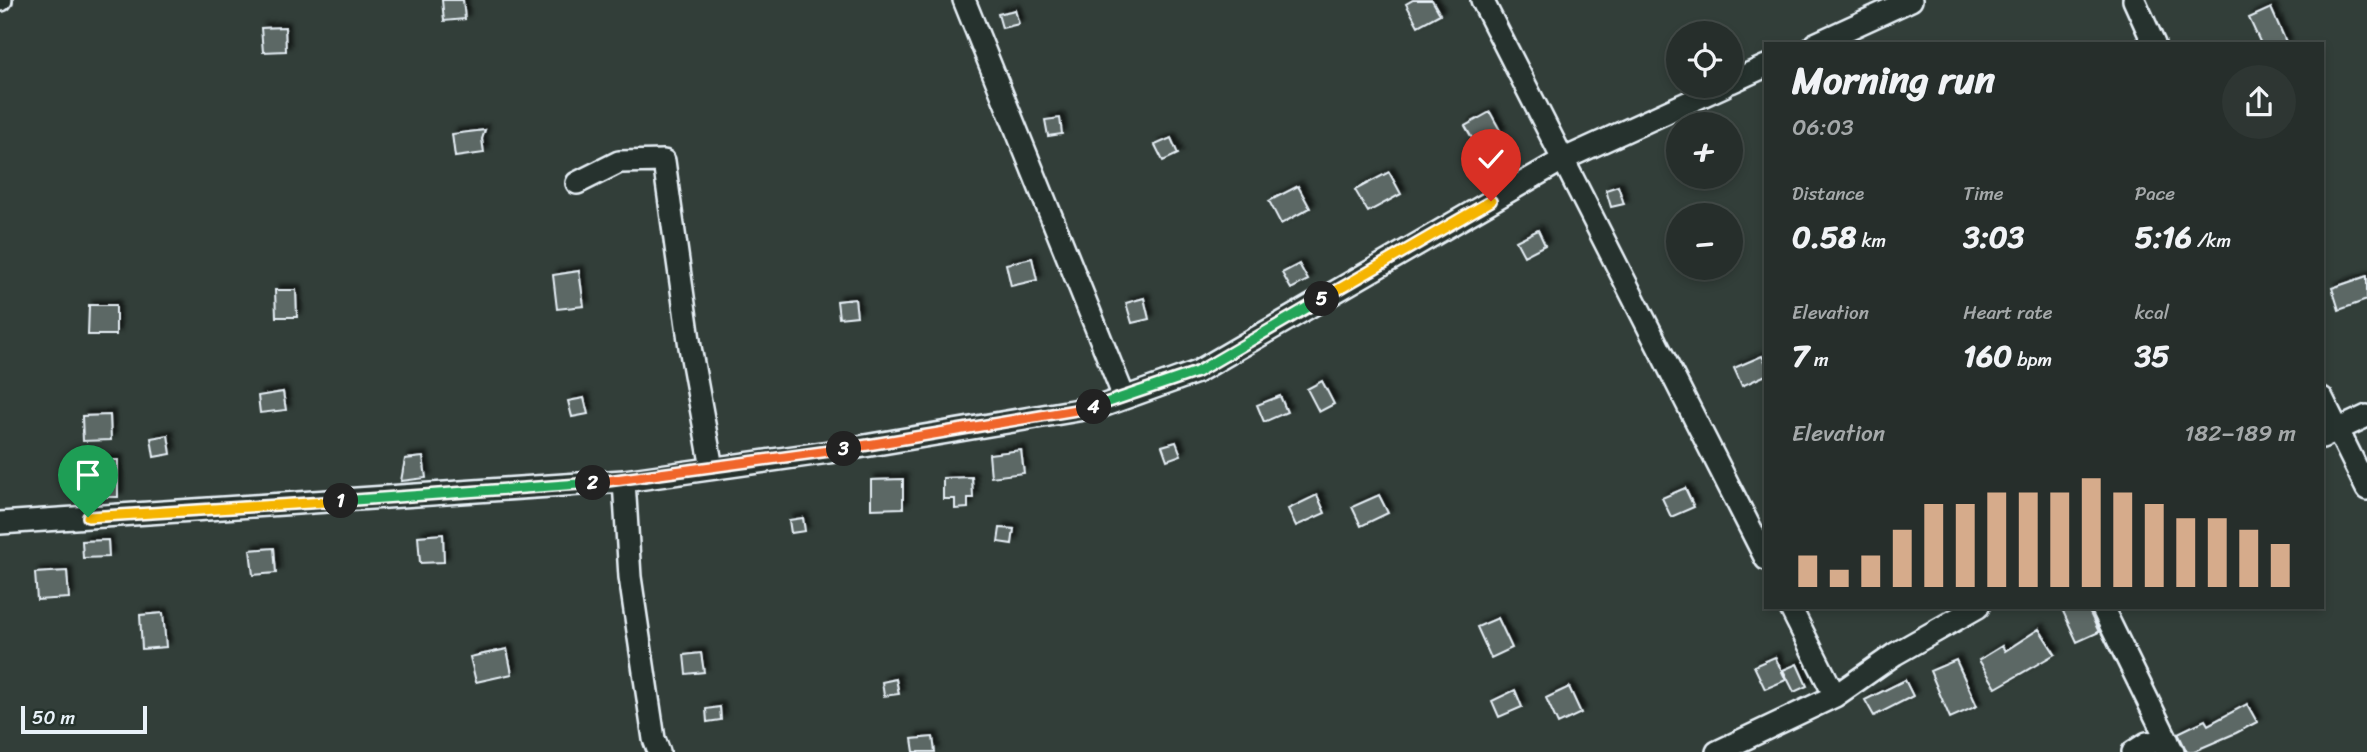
<!DOCTYPE html>
<html lang="en">
<head>
<meta charset="utf-8">
<style>
	:root { --surface:#262e2b; --page:#2e3633; --text:#f1f3f6; --muted:#a4a8a9; --line:#424a47; --accent:#d6ab8b }
	body { margin:0; font-family:Sriracha,sans-serif; background:var(--page); color:var(--text); height:100vh; display:flex; flex-direction:column; font-size:26px; white-space:nowrap }
	* { box-sizing:border-box; margin:0 }
	p { font-size:23px; color:var(--muted) }
	.icon { flex:none; width:38px; height:38px; fill:none; stroke:currentColor; stroke-width:2; stroke-linecap:round; stroke-linejoin:round }
	.map { position:relative; flex:1; overflow:hidden }
	.drawer { position:absolute; left:1764px; top:42px; width:560px; height:567px; display:flex; flex-direction:column; background:var(--surface); border-radius:0px; box-shadow:0 4px 10px #0003,0 0 0 2px var(--line) }
	.drawer>* { flex:none }
	.fabs { position:absolute; left:1666px; top:21px; display:grid; gap:14px }
	.fabs a { display:grid; place-items:center; width:77px; height:77px; border-radius:50%; background:var(--surface); box-shadow:0 4px 10px #0003,0 0 0 2px var(--line); font-size:35px }
	.scale { position:absolute; left:21px; bottom:18px; width:126px; box-sizing:border-box; padding-left:7px; border:4px solid #e8f1f8; border-top:0; font-size:19px; line-height:24px; white-space:nowrap; color:#e8f1f8; -webkit-text-stroke:5px #26332d; paint-order:stroke }
	.pin { position:absolute; display:grid; place-items:center; width:60px; height:60px; color:#fff; margin:-72px -30px; border-radius:50% 50% 50% 0; rotate:-45deg; box-shadow:0 0 7px #0007 }
	.pin .icon { rotate:45deg }
	.km { position:absolute; width:35px; height:35px; margin:-18px; border-radius:50%; background:#222; color:#fff; font-size:19px; line-height:35px; text-align:center }
	.round { display:grid; place-items:center; flex:none; width:74px; height:74px; border-radius:37px; background:var(--page) }
	.summary { display:flex; align-items:center; justify-content:space-between; height:119px; padding:0 28px }
	h1 { font-size:38px; font-weight:800; line-height:52px }
	.stats { display:grid; grid-template-columns:repeat(3,1fr); gap:10px; height:119px; padding:7px 28px }
	.stats div { display:grid; align-content:center }
	.stats b { font-size:30px; font-weight:800 }
	.stats small { font-size:19px; font-weight:400 }
	.stats p { font-size:19px }
	.chart { height:196px; padding:14px 28px }
	.chart p { display:flex; justify-content:space-between }
	.chart svg { width:100%; height:126px; margin-top:7px; stroke:var(--accent); stroke-width:6 }
	.map>svg:first-child { display:block }
	.building { fill:#5c6865; stroke:#e8f1f8; stroke-width:2; filter:url(#shadow) }
	.lines { fill:none; stroke-linecap:round; stroke-linejoin:round }
	.minor-casing { stroke:#e8f1f8; stroke-width:26 }
	.minor { stroke:#26332d; stroke-width:21 }
	.split-1-casing { stroke:#fff; stroke-width:14 }
	.split-2-casing { stroke:#fff; stroke-width:14 }
	.split-3-casing { stroke:#fff; stroke-width:14 }
	.split-4-casing { stroke:#fff; stroke-width:14 }
	.split-5-casing { stroke:#fff; stroke-width:14 }
	.split-6-casing { stroke:#fff; stroke-width:14 }
	.split-1 { stroke:#f5b400; stroke-width:9 }
	.split-2 { stroke:#22a559; stroke-width:9 }
	.split-3 { stroke:#f0652b; stroke-width:9 }
	.split-4 { stroke:#f0652b; stroke-width:9 }
	.split-5 { stroke:#22a559; stroke-width:9 }
	.split-6 { stroke:#f5b400; stroke-width:9 }
</style>
</head>
<body>
<div class="map">
<svg width="2367" height="752" viewBox="0 0 2367 752">
	<defs>
		<filter id="shadow"><feDropShadow dx="4.5" dy="-4.5" stdDeviation="2" flood-color="#0009"/></filter>
	</defs>
	<rect width="100%" height="100%" fill="#323e39"/>
	<filter id="ink" filterUnits="userSpaceOnUse"><feTurbulence type="fractalNoise" baseFrequency=".0143" numOctaves="2"/><feDisplacementMap in="SourceGraphic" scale="14" xChannelSelector="R" yChannelSelector="G"/><feConvolveMatrix kernelMatrix="1 2 1 2 8 2 1 2 1" color-interpolation-filters="sRGB"/></filter>
	<g filter="url(#ink)">
		<path class="building" d="M442,0H463L465,19L444,21Z
			M1413,0H1432L1440,14L1418,26L1406,4Z
			M2271,8L2287,44H2261L2249,18Z
			M1015,10L1019,24L1002,28L998,14Z
			M285,27L286,51L263,52L261,28Z
			M1490,112L1501,132L1476,145L1465,126Z
			M1060,118L1062,134L1048,136L1045,120Z
			M485,130L482,139L484,153L455,157L452,134Z
			M1171,138L1178,154L1163,161L1155,145Z
			M1389,172L1401,194L1368,212L1355,190Z
			M1298,186L1310,208L1281,224L1269,201Z
			M1618,186L1624,204L1611,207L1606,190Z
			M1538,230L1545,245L1524,256L1516,241Z
			M1032,258L1037,280L1011,286L1006,264Z
			M1299,264L1308,280L1291,289L1282,273Z
			M579,271L584,306L557,309L553,275Z
			M2367,276V300L2339,310L2332,288Z
			M275,290H296L297,317H276Z
			M1144,298L1149,319L1132,323L1126,303Z
			M855,299L857,316L839,318L837,301Z
			M89,305H116V335H88Z
			M1762,356L1766,363V375L1742,386L1734,368Z
			M1322,381L1334,404L1319,412L1307,389Z
			M283,392L286,410L260,413L258,396Z
			M1280,396L1287,412L1264,422L1257,405Z
			M584,398L588,414L572,417L568,401Z
			M110,415L111,440L83,441L82,416Z
			M168,435L171,454L154,457L151,438Z
			M1176,442L1181,455L1167,460L1162,446Z
			M1021,450L1024,473L991,477L989,454Z
			M423,457L426,478L401,481L405,459Z
			M105,460H118V497H71L70,478H105Z
			M972,477L973,498H968V508L955,509V499H943V478Z
			M903,479V508L871,509V480Z
			M1685,488L1694,507L1671,517L1662,498Z
			M1317,495L1325,513L1296,526L1288,509Z
			M1379,495L1388,513L1361,526L1352,507Z
			M803,518L805,531L791,533L789,520Z
			M1000,528L1014,529L1012,544L998,542Z
			M443,534L444,562L420,563L418,536Z
			M108,540L109,557L83,558L82,541Z
			M274,548L276,573L253,575L250,550Z
			M67,571L69,598L37,600L35,573Z
			M2061,607H2087L2099,632L2077,642Z
			M163,613L166,647L142,649L140,615Z
			M1498,618L1512,648L1491,658L1477,627Z
			M2039,629L2055,654L1996,688L1979,660L2002,646L2005,651Z
			M507,649L512,674L476,682L470,657Z
			M701,653L704,672L686,674L684,655Z
			M1775,657L1786,680L1765,689L1754,666Z
			M1956,660L1977,706L1950,718L1930,671Z
			M1797,664L1807,686L1794,692L1783,670Z
			M896,679L899,694L884,696L882,682Z
			M1905,680L1913,696L1874,716L1865,700Z
			M1569,687L1581,713L1558,724L1546,698Z
			M1515,690L1522,707L1499,717L1492,701Z
			M2247,704L2257,722L2236,733L2192,752H2187L2178,733L2205,720L2208,725Z
			M720,707L721,720L707,722L706,709Z
			M933,737L935,752H914L912,739Z"/>
		<g class="lines">
			<defs>
				<path id="minor" d="M0,0H1
					M964,0L1124,397
					M1482,0L1766,559
					M2134,0L2154,44
					M1815,44L1911,0
					M1731,82L1766,66
					M577,183L619,162L664,161L690,347L712,468
					M2322,398L2367,489
					M2322,437L2367,416
					M624,481L630,577L654,739L659,752
					M0,523L624,481L829,452L1102,406L1197,372L1564,159L1724,86
					M1790,607L1835,696
					M2102,607L2173,752
					M1717,752L1835,696L1895,654L1978,607
					M2133,752L2147,743L2168,741"/>
			</defs>
			<use href="#minor" class="minor-casing"/>
			<use href="#minor" class="minor"/>
		</g>
	</g>
	<g class="lines" filter="url(#ink)">
		<defs>
			<path id="split-1" d="M88,517L341,501"/>
			<path id="split-2" d="M341,501L593,483"/>
			<path id="split-3" d="M593,483L844,449"/>
			<path id="split-4" d="M844,449L1094,407"/>
			<path id="split-5" d="M1094,407L1197,372L1322,299"/>
			<path id="split-6" d="M1322,299L1491,201"/>
		</defs>
		<use href="#split-1" class="split-1-casing"/>
		<use href="#split-2" class="split-2-casing"/>
		<use href="#split-3" class="split-3-casing"/>
		<use href="#split-4" class="split-4-casing"/>
		<use href="#split-5" class="split-5-casing"/>
		<use href="#split-6" class="split-6-casing"/>
		<use href="#split-1" class="split-1"/>
		<use href="#split-2" class="split-2"/>
		<use href="#split-3" class="split-3"/>
		<use href="#split-4" class="split-4"/>
		<use href="#split-5" class="split-5"/>
		<use href="#split-6" class="split-6"/>
	</g>
</svg>
<div class="fabs">
<a><svg class="icon" aria-label="locate" viewBox="0 0 24 24"><circle cx="12" cy="12" r="6"/><path d="M12 2v4M12 18v4M2 12h4M18 12h4"/></svg></a>
<a>+</a>
<a>−</a>
</div>
<div class="scale">50 m</div>
<div class="pin" style="left:88px;top:517px;background:#1e9e55"><svg class="icon" aria-label="arrive" viewBox="0 0 24 24"><path d="M6 21V4h12l-3 4 3 4H6"/></svg></div>
<div class="pin" style="left:1491px;top:201px;background:#d93025"><svg class="icon" aria-label="check" viewBox="0 0 24 24"><path d="M5 12l5 5 9-10"/></svg></div>
<b class="km" style="left:341px;top:501px">1</b>
<b class="km" style="left:593px;top:483px">2</b>
<b class="km" style="left:844px;top:449px">3</b>
<b class="km" style="left:1094px;top:407px">4</b>
<b class="km" style="left:1322px;top:299px">5</b>
<section class="drawer">
<div class="summary"><div><h1>Morning run</h1><p>06:03</p></div><a class="round"><svg class="icon" aria-label="share" viewBox="0 0 24 24"><path d="M12 15V3M7 8l5-5 5 5M5 13v7h14v-7"/></svg></a></div>
<div class="stats">
<div><p>Distance</p><b>0.58<small> km</small></b></div>
<div><p>Time</p><b>3:03</b></div>
<div><p>Pace</p><b>5:16<small> /km</small></b></div>
</div>
<div class="stats">
<div><p>Elevation</p><b>7<small> m</small></b></div>
<div><p>Heart rate</p><b>160<small> bpm</small></b></div>
<div><p>kcal</p><b>35</b></div>
</div>
<div class="chart"><p><span>Elevation</span>182–189 m</p>
<svg viewBox="0 0 160 44" preserveAspectRatio="none"><path d="M5 44V33M15 44V38M25 44V33M35 44V24M45 44V15M55 44V15M65 44V11M75 44V11M85 44V11M95 44V6M105 44V11M115 44V15M125 44V20M135 44V20M145 44V24M155 44V29"/></svg>
</div>
</section>
</div>
</body>
</html>
